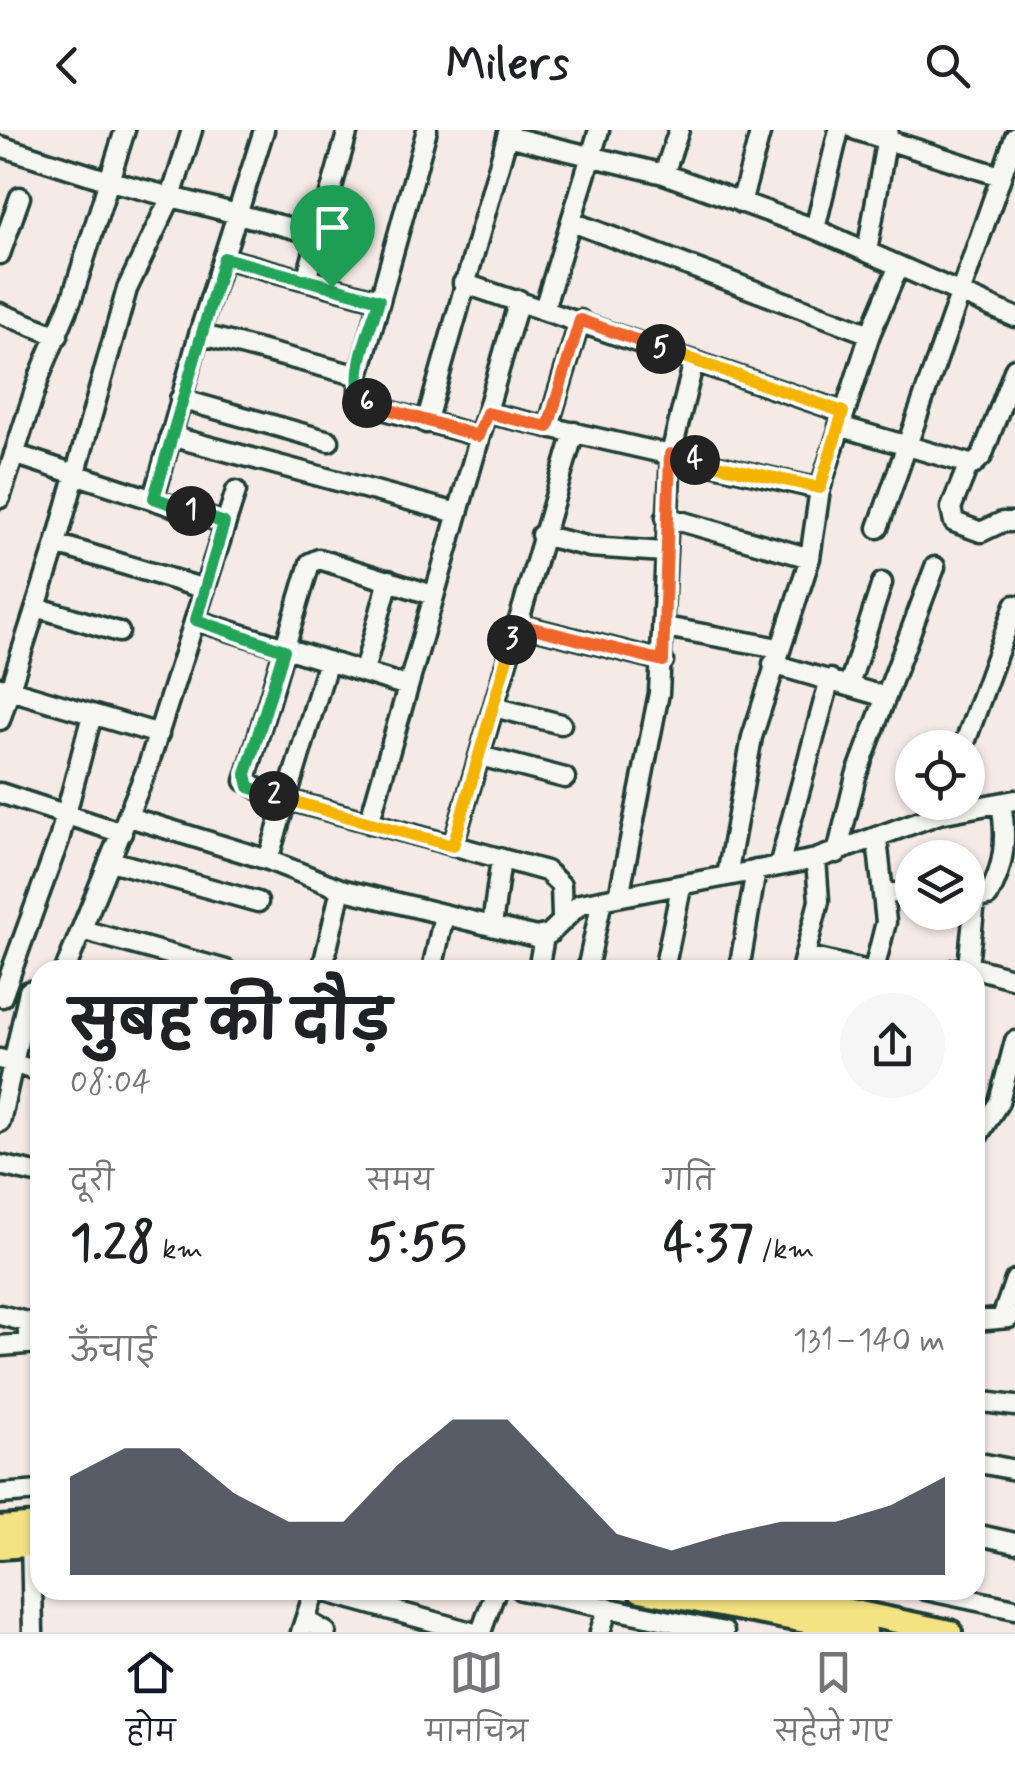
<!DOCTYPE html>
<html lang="hi">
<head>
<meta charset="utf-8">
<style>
	:root { --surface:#fff; --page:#f6f6f6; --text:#202124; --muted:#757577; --line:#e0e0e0; --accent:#111827 }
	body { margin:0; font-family:Mynerve,"Playpen Sans Deva",sans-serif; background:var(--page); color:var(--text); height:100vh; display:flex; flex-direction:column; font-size:38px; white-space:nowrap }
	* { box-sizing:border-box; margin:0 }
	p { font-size:32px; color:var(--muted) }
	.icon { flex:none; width:55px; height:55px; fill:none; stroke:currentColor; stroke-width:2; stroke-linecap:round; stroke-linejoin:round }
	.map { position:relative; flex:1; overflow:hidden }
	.panel { position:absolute; left:30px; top:830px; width:955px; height:640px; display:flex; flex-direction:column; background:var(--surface); border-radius:30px; box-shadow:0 2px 8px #0004 }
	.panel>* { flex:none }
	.fabs { position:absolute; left:895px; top:600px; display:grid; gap:20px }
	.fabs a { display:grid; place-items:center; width:90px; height:90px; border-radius:50%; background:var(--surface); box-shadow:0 2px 8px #0004; font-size:50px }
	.pin { position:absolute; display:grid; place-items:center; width:85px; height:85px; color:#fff; margin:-102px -42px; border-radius:50% 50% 50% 0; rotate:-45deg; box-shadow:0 0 10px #0007 }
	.pin .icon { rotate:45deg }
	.km { position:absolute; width:50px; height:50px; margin:-25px; border-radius:50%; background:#222; color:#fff; font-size:28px; line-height:50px; text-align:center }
	.round { display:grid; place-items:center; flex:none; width:105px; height:105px; border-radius:52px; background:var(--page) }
	.headline { display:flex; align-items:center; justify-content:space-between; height:170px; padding:0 40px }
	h1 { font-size:55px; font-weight:700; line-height:75px }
	.stats { display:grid; grid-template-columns:repeat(3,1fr); gap:15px; height:170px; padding:10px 40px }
	.stats div { display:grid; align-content:center }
	.stats b { font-size:50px; font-weight:700 }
	.stats small { font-size:28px; font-weight:400 }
	.stats p { font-size:28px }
	.chart { height:280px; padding:20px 40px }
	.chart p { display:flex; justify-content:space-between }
	.chart svg { width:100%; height:180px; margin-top:10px; fill:var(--accent); opacity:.7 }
	header { display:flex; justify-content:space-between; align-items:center; height:130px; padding:0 40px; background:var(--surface); font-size:45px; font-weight:700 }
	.tab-bar { display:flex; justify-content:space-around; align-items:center; height:140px; border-top:2px solid var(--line); background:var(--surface); font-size:28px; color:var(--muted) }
	.tab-bar a { display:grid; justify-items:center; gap:5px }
	.tab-bar .on { color:var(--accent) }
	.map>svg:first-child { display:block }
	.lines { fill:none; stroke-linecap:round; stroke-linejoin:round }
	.minor-casing { stroke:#1f3d34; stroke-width:25 }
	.major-casing { stroke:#1f3d34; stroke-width:30 }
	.minor { stroke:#f6f6f2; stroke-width:18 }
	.major { stroke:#f4e382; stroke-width:22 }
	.split-1-casing { stroke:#fff; stroke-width:20 }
	.split-2-casing { stroke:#fff; stroke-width:20 }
	.split-3-casing { stroke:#fff; stroke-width:20 }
	.split-4-casing { stroke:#fff; stroke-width:20 }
	.split-5-casing { stroke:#fff; stroke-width:20 }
	.split-6-casing { stroke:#fff; stroke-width:20 }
	.split-7-casing { stroke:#fff; stroke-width:20 }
	.split-1 { stroke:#22a559; stroke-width:12 }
	.split-2 { stroke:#22a559; stroke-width:12 }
	.split-3 { stroke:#f5b400; stroke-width:12 }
	.split-4 { stroke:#f0652b; stroke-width:12 }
	.split-5 { stroke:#f5b400; stroke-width:12 }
	.split-6 { stroke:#f0652b; stroke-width:12 }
	.split-7 { stroke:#22a559; stroke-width:12 }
</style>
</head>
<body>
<header><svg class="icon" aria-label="back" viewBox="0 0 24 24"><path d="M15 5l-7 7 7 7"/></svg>Milers<svg class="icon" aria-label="search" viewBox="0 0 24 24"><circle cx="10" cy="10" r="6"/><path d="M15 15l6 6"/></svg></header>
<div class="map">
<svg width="1015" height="1502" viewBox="0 0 1015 1502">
	<rect width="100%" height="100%" fill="#f6eae6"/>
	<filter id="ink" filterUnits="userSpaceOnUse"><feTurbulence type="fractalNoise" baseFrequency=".01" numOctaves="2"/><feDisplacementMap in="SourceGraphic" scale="20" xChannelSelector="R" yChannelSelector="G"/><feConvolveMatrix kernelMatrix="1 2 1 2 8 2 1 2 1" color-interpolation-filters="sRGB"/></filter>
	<g filter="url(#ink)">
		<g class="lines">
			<defs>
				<path id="minor" d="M856,0L1000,46
					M507,6L664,44L815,99L1015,187
					M0,16L106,50L318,105
					M664,44L679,0
					M741,73L761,0
					M572,92L870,204
					M815,99L839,0
					M867,122L888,0
					M0,124L20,67
					M224,128L379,170
					M306,150L348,0
					M463,153L843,282
					M544,179L599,0
					M0,183L58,206
					M199,204L359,246L427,0
					M359,246V263L375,277L478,306
					M180,269L329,311
					M487,283L820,359
					M426,293L509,0
					M839,296L973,335L982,326L1015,238
					M548,297L580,190
					M170,306L457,383
					M14,324L224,393
					M968,336L951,378L954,392L981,402L1002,392H1015
					M0,368L40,245L72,168L125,0
					M154,368L199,204L264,0
					M666,387L810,428
					M878,398L1015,7
					M541,405L590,417L664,422
					M56,414L205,459
					M433,465L319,429L310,433L245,651L267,664L546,741L561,755L562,787
					M36,477L119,502
					M195,490L407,556
					M517,494L663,531
					M665,497L779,518
					M773,534L886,567
					M364,541L389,450
					M849,555L882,453
					M0,557L159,604
					M494,577L561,594
					M0,590L56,414L127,159L171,67L192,0
					M963,618L1015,475
					M480,626L565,648
					M0,663L122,703
					M129,687L268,730L341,759L536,807L549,804L580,774L816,729L939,684L1015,670
					M369,693L519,170
					M453,716L574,302
					M837,723L856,646L935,437
					M268,730L328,531
					M111,731L258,772
					M779,736L830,549
					M727,746L752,607L810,428L820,359L870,204L898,138
					M884,762L912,765
					M619,766L659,563L671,324L694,231
					M968,770L988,766C1005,736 1007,707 1001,673
					M492,796L501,729
					M82,800L226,840
					M805,826L864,840
					M968,836L975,771
					M65,840L148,636L236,361
					M322,840L341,759
					M432,840L444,785
					M538,840L544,807
					M587,840L602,770
					M664,840L681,757
					M739,840L756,740
					M801,840L819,771L816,729
					M874,840L886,792L877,709
					M953,840L968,836L1015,849
					M2,867L59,710L92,585
					M0,929L40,942
					M0,992L29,861
					M975,1010L999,972L1015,911
					M0,1035L40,1044
					M0,1185L27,1192L29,1214
					M1002,1188L1015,1150
					M975,1191L1009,1188
					M0,1216L39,1213
					M975,1271L1015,1276
					M975,1332L1015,1340
					M0,1364L40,1361
					M975,1404L1015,1413
					M31,1406L33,1502
					M319,1460L471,1502
					M521,1460L724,1502
					M926,1460L1015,1479
					M307,1491L326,1502
					M301,1502L315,1460
					M481,1502L496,1460
					M600,1502L608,1477"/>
				<path id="major" d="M0,1398L40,1395
					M0,1417L40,1414
					M640,1460L865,1502
					M749,1460L950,1502"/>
			</defs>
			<use href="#minor" class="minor-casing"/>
			<use href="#major" class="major-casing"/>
			<use href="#minor" class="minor"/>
			<use href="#major" class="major"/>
		</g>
	</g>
	<g class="lines" filter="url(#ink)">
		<defs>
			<path id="split-1" d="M191,381L154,368L224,128L332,157"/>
			<path id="split-2" d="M191,381L224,393L196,490L284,520L246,644L249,657L274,666"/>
			<path id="split-3" d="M274,666L453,716L512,510"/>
			<path id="split-4" d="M512,510L517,494L663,531L670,324L695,330"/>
			<path id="split-5" d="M661,219L843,282L820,358L695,330"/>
			<path id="split-6" d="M367,273L478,306L487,283L548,297L580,190L661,219"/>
			<path id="split-7" d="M332,157L379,170C372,196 345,252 367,273"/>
		</defs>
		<use href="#split-1" class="split-1-casing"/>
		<use href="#split-2" class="split-2-casing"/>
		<use href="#split-3" class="split-3-casing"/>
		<use href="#split-4" class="split-4-casing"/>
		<use href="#split-5" class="split-5-casing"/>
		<use href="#split-6" class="split-6-casing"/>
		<use href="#split-7" class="split-7-casing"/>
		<use href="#split-1" class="split-1"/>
		<use href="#split-2" class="split-2"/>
		<use href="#split-3" class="split-3"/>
		<use href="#split-4" class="split-4"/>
		<use href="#split-5" class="split-5"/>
		<use href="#split-6" class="split-6"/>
		<use href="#split-7" class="split-7"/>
	</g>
</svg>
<div class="fabs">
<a><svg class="icon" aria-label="locate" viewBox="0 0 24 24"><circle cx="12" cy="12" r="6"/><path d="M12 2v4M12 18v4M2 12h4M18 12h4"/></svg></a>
<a><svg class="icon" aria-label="layers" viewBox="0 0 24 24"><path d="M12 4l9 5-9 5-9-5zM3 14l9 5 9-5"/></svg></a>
</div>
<div class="pin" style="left:332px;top:157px;background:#1e9e55"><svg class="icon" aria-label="arrive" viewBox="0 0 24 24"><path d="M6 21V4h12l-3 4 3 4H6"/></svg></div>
<b class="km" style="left:191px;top:381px">1</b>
<b class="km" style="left:274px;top:666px">2</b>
<b class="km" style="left:512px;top:510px">3</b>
<b class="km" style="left:695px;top:330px">4</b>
<b class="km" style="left:661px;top:219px">5</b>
<b class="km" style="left:367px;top:273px">6</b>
<section class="panel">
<div class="headline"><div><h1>सुबह की दौड़</h1><p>08:04</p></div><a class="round"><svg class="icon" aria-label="share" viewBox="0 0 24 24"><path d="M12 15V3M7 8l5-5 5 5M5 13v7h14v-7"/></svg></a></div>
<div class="stats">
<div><p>दूरी</p><b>1.28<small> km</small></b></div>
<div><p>समय</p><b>5:55</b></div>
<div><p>गति</p><b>4:37<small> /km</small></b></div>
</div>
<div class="chart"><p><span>ऊँचाई</span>131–140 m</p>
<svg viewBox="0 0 160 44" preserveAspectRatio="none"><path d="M0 44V20L10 13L20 13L30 24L40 31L50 31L60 17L70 6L80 6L90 20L100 34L110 38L120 34L130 31L140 31L150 27L160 20V44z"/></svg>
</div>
</section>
</div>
<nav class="tab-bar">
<a class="on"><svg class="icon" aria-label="home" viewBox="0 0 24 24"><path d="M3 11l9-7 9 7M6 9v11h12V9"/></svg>होम</a>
<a><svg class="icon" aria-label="map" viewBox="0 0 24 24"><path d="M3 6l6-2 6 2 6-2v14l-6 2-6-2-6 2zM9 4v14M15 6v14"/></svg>मानचित्र</a>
<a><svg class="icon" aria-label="saved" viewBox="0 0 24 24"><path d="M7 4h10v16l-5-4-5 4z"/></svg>सहेजे गए</a>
</nav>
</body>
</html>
